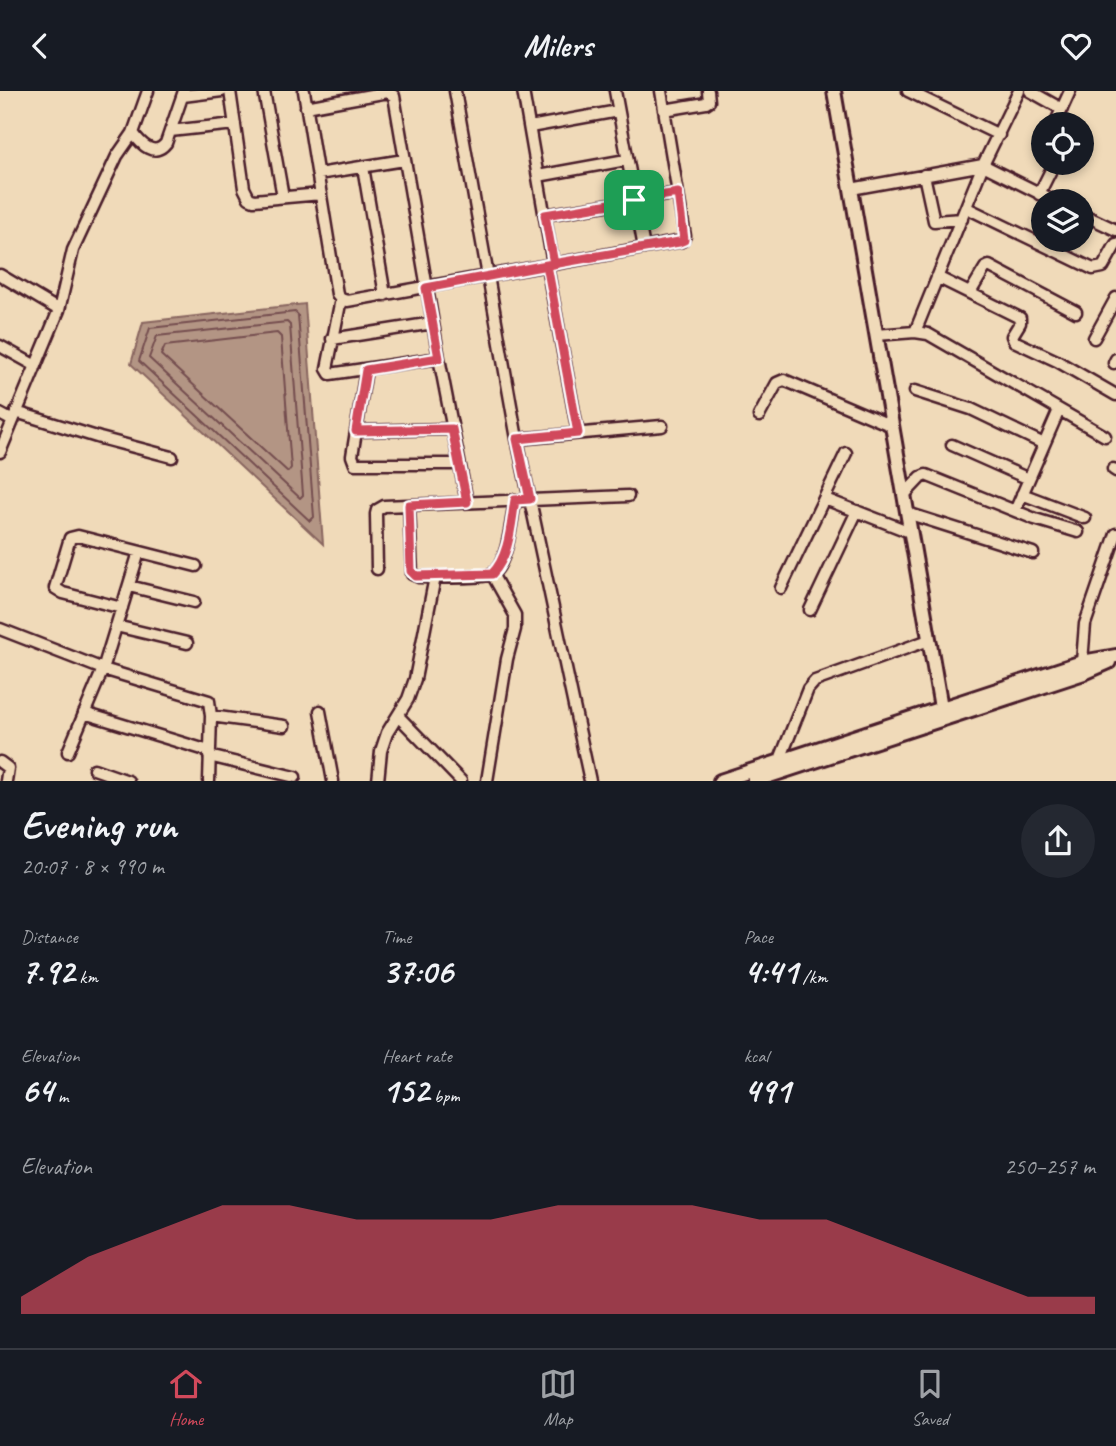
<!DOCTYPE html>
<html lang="en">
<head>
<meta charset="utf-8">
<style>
	:root { --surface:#171b24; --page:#242831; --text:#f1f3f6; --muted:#9ea1a6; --line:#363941; --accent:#d1495b }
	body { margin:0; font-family:Caveat,sans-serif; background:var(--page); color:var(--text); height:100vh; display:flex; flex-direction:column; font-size:26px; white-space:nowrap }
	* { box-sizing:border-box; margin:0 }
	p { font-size:23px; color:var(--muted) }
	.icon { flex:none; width:38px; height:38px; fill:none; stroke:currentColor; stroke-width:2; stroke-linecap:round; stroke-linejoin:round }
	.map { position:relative; height:690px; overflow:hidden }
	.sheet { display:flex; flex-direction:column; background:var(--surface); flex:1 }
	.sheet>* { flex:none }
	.fabs { position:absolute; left:1031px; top:21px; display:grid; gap:14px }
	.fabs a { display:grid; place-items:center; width:63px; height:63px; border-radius:50%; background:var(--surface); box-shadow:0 4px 10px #0003; font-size:35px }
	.pin { position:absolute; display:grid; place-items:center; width:60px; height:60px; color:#fff; margin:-30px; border-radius:14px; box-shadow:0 4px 10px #0006 }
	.round { display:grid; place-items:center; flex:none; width:74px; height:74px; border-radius:37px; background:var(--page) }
	.head { display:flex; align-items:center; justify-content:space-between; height:119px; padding:0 21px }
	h1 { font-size:38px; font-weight:700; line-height:52px }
	.stats { display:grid; grid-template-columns:repeat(3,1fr); gap:10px; height:119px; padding:7px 21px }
	.stats div { display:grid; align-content:center }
	.stats b { font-size:35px; font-weight:700 }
	.stats small { font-size:19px; font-weight:400 }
	.stats p { font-size:19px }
	.chart { height:196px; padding:14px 21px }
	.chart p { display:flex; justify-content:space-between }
	.chart svg { width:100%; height:126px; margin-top:7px; fill:var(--accent); opacity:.7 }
	header { display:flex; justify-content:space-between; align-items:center; height:91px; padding:0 21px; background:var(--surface); font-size:32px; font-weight:700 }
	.tabs { display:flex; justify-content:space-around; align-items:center; height:98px; border-top:2px solid var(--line); background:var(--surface); font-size:19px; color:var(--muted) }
	.tabs a { display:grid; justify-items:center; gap:4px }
	.tabs .selected { color:var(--accent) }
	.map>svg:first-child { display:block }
	.water { fill:#b39584; stroke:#896660; stroke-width:2 }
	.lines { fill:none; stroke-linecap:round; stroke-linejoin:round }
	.shore { stroke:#744e4f; stroke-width:2 }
	.minor-casing { stroke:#4a1f2b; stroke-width:15 }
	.major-casing { stroke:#4a1f2b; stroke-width:18 }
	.minor { stroke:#f0dab9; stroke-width:10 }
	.major { stroke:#f0dab9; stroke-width:12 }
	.route-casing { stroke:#fff; stroke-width:14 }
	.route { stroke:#d1495b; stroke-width:9 }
</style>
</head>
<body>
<header><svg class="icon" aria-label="back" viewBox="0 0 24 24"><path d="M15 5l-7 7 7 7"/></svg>Milers<svg class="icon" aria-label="heart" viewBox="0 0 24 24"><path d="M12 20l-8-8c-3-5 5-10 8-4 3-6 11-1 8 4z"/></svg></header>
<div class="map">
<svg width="1116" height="690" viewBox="0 0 1116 690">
	<rect width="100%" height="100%" fill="#f0dab9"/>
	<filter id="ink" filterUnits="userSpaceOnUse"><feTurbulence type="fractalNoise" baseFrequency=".0143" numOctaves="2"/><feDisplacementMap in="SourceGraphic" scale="14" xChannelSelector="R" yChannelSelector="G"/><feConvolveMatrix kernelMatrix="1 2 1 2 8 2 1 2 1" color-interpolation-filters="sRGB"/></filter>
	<g filter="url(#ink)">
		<path class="water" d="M305,213L323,453L131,273L143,231Z"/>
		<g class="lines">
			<path class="shore" d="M295,221L298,224L314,426L310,430L139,270L150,237Z
				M287,231L290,234L303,404L300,407L149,267L157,245Z
				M277,242L281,246L291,377L288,381L161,264L165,255Z"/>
			<defs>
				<path id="minor" d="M230,0L244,97L249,107L254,109L321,103
					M264,0L283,106
					M304,0L337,203L341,208L347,210L682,150L685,145L661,0
					M455,0L517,348L590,690
					M523,0L553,173
					M615,0L644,157
					M908,0L999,44
					M1030,0L1062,18
					M183,5L222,0
					M306,16L388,1L394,5L439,267L467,411
					M664,19L706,12L709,10L708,0
					M1055,33L1070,0
					M530,36L618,20
					M170,40L235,33
					M133,42C141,53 154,67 166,52L184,0
					M363,76L385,204
					M318,83L404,69
					M924,84L934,130L962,128
					M538,85L626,69
					M851,98L983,74L1055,110
					M1039,103L1053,75V72
					M967,117L1093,178L1103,176L1116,153
					M1082,123L1116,139
					M545,124L678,102
					M547,175L578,342
					M0,184L59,219
					M937,186L1020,227V232L1012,245L1014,250L1057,270L1116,304
					M970,202L985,177L989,175L1076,221
					M341,208L327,278L330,283L439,267
					M915,241L983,74L1019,0
					M876,244L915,241L928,243L1105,345
					M1094,247L1116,207
					M332,248L433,232
					M0,255L36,275
					M1114,272L1116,268
					M366,279L352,365L355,373H459
					M915,300L971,318L1044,353
					M16,321L100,347L172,366
					M0,323L13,330
					M759,325L777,292L784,289L892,335
					M357,340L452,338
					M517,348L662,335
					M952,354L1029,388
					M0,361L59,219L73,159L117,65L133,42L148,0
					M1113,378L1116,380
					M1022,403L1085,427
					M904,404L921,386L926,384L1035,428L1078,441
					M825,408L910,441
					M409,414L412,483L419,486C432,486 483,488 492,483C508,473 512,426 515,409
					M1015,420L1059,319
					M907,422L1033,462
					M377,478L376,423L377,419L384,415L628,405
					M129,495L194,511
					M781,497L846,362
					M122,517L63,502L55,497L70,447L78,445L196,475
					M810,519L857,420
					M116,535L187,552
					M0,538L103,578L209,610L211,625L209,690
					M1082,571L1085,533L1116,443
					M320,620L333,690
					M84,622L209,660
					M211,625L284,635
					M399,626L461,690
					M68,661L103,578L139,461
					M209,665L295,686
					M0,671L8,677L6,690
					M779,671L808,598L815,590L929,549
					M94,678L128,690
					M378,690L381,660L387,642L408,608L415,588L435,486
					M487,690L507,568L515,538V524L492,483"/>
				<path id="major" d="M834,0L943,628
					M720,690L1082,571L1116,565
					M754,690L1084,582L1109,571"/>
			</defs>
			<use href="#minor" class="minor-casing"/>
			<use href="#major" class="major-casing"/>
			<use href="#minor" class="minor"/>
			<use href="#major" class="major"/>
		</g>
	</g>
	<g class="lines" filter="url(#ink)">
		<defs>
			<path id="route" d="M634,109L545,124L554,173L547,174L426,197L439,267L366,279L356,340L452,338L467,411L409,414L411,480L416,485L492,483C510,465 511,432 515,409L530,408L517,348L578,342L547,174L679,151L684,149L678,102L634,109"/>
		</defs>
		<use href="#route" class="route-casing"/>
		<use href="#route" class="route"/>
	</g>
</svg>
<div class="fabs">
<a><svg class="icon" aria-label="locate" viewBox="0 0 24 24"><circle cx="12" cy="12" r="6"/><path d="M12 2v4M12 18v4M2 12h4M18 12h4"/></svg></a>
<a><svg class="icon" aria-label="layers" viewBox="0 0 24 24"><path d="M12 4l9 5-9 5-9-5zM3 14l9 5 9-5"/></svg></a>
</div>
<div class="pin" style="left:634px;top:109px;background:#1e9e55"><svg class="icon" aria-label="arrive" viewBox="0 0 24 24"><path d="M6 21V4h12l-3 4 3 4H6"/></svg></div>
</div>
<section class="sheet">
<div class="head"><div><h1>Evening run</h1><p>20:07 · 8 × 990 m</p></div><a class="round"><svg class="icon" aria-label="share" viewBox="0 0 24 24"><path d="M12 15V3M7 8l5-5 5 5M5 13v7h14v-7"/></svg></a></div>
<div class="stats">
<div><p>Distance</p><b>7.92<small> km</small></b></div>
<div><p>Time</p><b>37:06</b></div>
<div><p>Pace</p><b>4:41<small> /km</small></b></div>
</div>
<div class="stats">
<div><p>Elevation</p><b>64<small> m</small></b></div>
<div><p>Heart rate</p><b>152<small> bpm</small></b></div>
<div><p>kcal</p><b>491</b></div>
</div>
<div class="chart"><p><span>Elevation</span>250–257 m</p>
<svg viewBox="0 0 160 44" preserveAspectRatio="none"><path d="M0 44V38L10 24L20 15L30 6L40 6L50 11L60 11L70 11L80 6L90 6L100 6L110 11L120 11L130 20L140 29L150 38L160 38V44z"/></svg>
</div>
</section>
<nav class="tabs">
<a class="selected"><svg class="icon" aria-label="home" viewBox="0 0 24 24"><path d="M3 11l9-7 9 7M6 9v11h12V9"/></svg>Home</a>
<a><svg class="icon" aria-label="map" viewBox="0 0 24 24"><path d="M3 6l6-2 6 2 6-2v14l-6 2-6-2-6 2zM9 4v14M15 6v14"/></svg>Map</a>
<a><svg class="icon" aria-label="saved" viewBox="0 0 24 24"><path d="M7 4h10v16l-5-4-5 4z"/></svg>Saved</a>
</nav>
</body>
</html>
